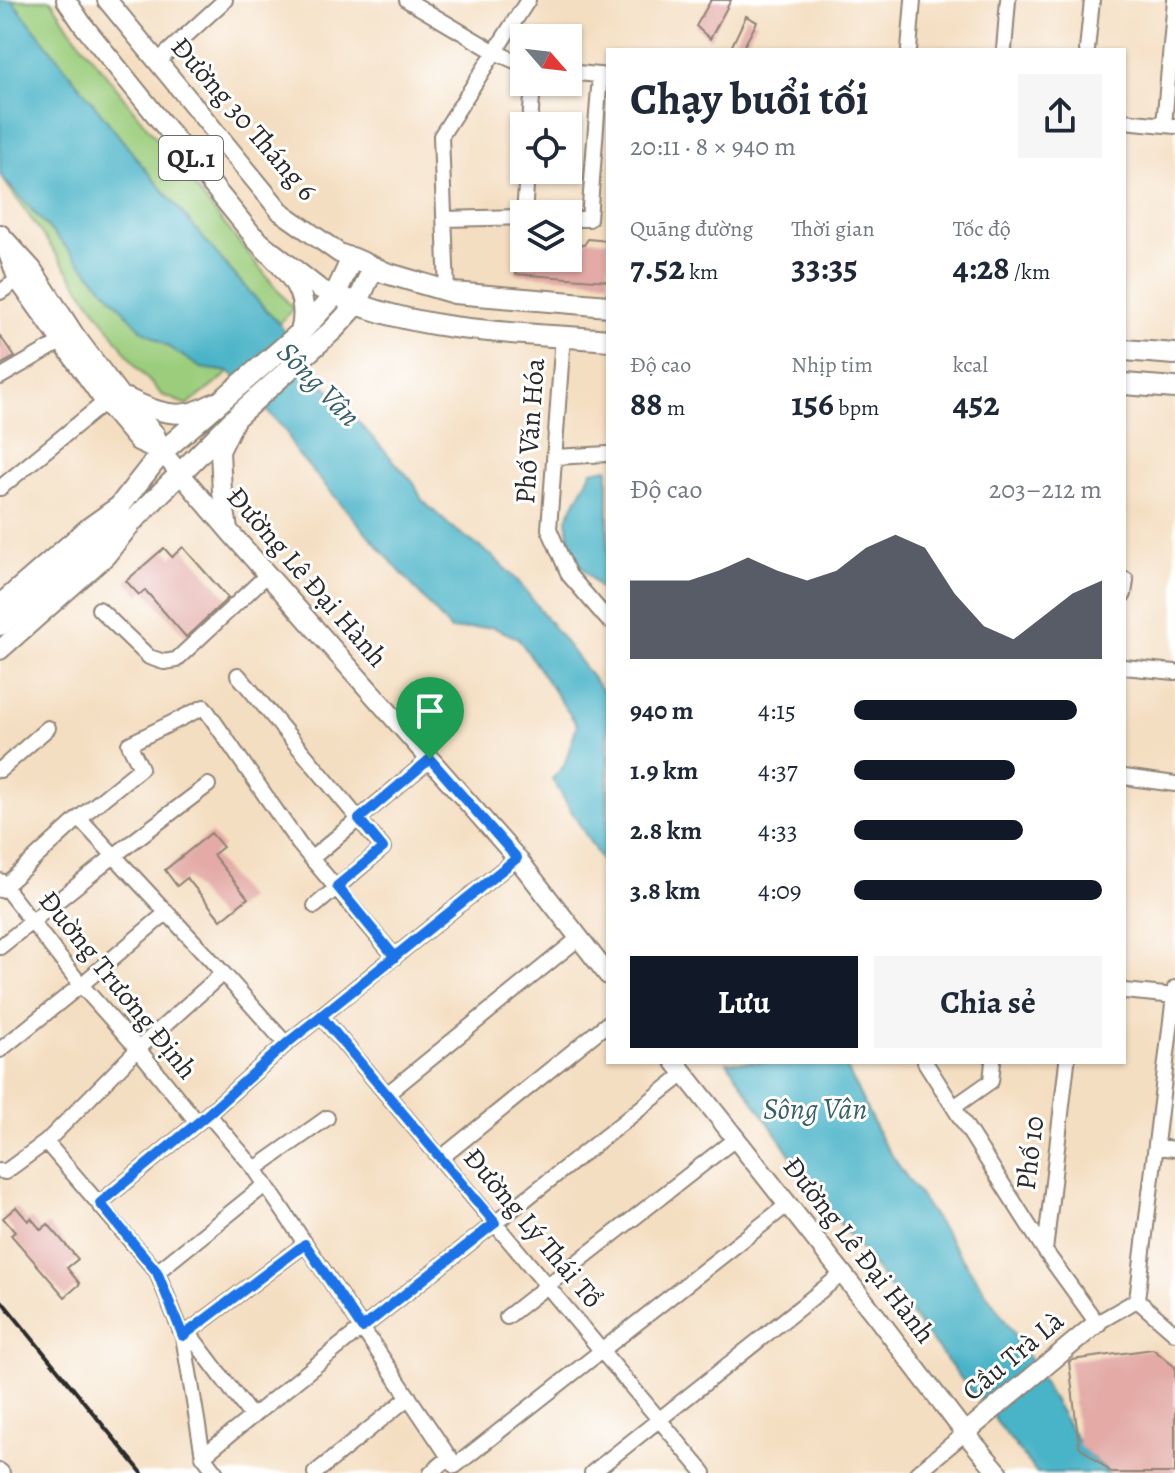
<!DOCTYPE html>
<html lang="vi">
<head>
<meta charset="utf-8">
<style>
	:root { --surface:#fff; --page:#f6f6f7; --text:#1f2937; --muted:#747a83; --accent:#111827 }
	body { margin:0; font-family:Alegreya,serif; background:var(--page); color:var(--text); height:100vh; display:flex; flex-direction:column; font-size:30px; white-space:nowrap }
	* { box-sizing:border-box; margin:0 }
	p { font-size:26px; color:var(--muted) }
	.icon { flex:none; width:44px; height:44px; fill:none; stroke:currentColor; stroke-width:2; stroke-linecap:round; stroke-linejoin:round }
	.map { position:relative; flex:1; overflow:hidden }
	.panel { position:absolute; left:606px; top:48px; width:520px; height:1016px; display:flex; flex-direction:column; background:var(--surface); border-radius:0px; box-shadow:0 2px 6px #0004 }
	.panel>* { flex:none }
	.needle { width:52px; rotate:118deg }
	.controls { position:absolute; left:510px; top:24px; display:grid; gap:16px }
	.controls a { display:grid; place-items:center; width:72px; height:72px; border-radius:0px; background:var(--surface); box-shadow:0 2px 6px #0004; font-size:40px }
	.pin { position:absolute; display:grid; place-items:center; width:68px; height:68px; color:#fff; margin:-82px -34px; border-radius:50% 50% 50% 0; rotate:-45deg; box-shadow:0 0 8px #0007 }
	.pin .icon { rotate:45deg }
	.round { display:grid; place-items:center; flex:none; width:84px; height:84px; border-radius:0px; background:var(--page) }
	.head { display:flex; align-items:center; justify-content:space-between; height:136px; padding:0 24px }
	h1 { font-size:44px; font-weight:600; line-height:60px }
	.figures { display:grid; grid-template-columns:repeat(3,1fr); gap:12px; height:136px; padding:8px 24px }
	.figures div { display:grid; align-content:center }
	.figures b { font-size:34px; font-weight:600 }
	.figures small { font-size:22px; font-weight:400 }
	.figures p { font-size:22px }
	.chart { height:224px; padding:16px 24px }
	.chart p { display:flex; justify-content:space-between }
	.chart svg { width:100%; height:144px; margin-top:8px; fill:var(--accent); opacity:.7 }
	.action { display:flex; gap:16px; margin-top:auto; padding:16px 24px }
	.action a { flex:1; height:92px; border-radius:0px; background:var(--accent); color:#fff; font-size:32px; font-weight:600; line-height:92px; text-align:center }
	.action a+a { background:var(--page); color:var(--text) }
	ul { padding:0 24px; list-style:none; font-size:26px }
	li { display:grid; grid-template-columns:128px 96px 1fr; align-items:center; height:60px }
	li i { height:20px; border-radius:10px; background:var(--accent) }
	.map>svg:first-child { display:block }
	.green { fill:#9bcd7c; stroke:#637c54; stroke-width:2 }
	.water { fill:#49b3c7; stroke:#3a6f79; stroke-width:2 }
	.building { fill:#e3aaa6 }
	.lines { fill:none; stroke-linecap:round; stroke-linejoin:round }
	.minor-casing { stroke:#908476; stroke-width:18 }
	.major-casing { stroke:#908476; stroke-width:22 }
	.highway-casing { stroke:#908476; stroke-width:24 }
	.minor { stroke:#fff; stroke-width:14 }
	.major { stroke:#fff; stroke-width:18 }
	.highway { stroke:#fff; stroke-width:20 }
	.rail { stroke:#2b2b2b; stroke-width:4 }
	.route-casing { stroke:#fff; stroke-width:16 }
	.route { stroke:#1a73e8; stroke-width:10 }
	.labels { text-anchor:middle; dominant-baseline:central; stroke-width:6; stroke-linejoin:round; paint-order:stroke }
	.shield { fill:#fff; stroke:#6b6b6b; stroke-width:2 }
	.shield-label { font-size:26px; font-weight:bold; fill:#2b2b2b }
	.street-label { font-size:28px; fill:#2b2b2b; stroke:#fff }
	.water-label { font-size:30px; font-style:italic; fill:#376169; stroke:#fff }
</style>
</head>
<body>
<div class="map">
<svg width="1175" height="1473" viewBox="0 0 1175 1473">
	<rect width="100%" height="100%" fill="#fff"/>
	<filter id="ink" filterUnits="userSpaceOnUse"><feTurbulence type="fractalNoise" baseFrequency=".0125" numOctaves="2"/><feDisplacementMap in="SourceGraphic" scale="16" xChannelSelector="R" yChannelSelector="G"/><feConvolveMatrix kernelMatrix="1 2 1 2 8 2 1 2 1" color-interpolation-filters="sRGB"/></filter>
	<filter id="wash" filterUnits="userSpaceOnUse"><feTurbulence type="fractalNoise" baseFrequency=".006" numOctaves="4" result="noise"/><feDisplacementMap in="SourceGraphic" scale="32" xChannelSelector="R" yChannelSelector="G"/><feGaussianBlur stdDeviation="1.8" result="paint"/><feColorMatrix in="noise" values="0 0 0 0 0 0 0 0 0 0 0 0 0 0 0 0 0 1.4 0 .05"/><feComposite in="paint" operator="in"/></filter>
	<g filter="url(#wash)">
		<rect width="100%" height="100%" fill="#f4dec1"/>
		<path class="green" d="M12,0H51L70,29L204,199L293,309L279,324C184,221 97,111 12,0Z
			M0,175L141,329L201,367L230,372L188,405L162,395L137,368Z"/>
		<path class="water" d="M0,0H12L146,170L238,279L279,324L321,381L414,483L422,500L449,525L492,556L518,581L608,698V872L552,779L564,766L577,725L518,638L492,627L451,630L295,451L287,432L230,372L201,368L141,329L0,175Z
			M608,468V598L571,554L567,518L592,471Z
			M727,1062H844L882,1141L1017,1338L1080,1445L1109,1473H1037L995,1420L989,1402L977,1399L817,1194Z"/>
		<g id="blocks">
			<path class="building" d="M711,0H731L710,39L696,26Z
				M746,16L757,22L742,50H730Z
				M588,239L608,241V281L516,274L518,258H568V244L584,245Z
				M0,336L15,357L0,365Z
				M183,547L228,598L186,637L145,590L139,595L126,581L164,548L172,557Z
				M211,833L223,847L213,855L248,898L221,920L187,878L177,886L165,870Z
				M16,1207L28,1221L31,1218L41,1230L48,1224L78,1259L67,1268L80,1284L65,1297L11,1235L15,1232L3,1218Z
				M1153,1349L1175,1367V1473H1112L1079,1446L1069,1362L1072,1360Z"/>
		</g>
	</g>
	<g filter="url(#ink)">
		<use href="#blocks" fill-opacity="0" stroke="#908476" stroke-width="2"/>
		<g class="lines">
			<defs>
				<path id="minor" d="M407,0L495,52L524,65
					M909,50L913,0
					M1004,50L1008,0
					M1087,50L1092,0
					M157,62L225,0
					M568,72L608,76
					M1124,121L1175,126
					M1164,125L1175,0
					M530,126L533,82
					M524,217L527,170
					M444,219L524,217
					M568,219H589L600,75
					M447,291L441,136L528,0
					M0,292L18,280
					M563,336L549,529L569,575L608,620
					M0,377L71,336
					M555,457L608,454
					M0,488L105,402
					M1124,594L1126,580
					M99,609L149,657L164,662L176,660L268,574
					M1124,667L1175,672
					M238,675L383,848L315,906
					M0,770L48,728
					M1124,777L1175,784
					M79,818L223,973L286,1044
					M312,858L430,759
					M0,881L81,985L138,1049L197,1122
					M0,890L79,818L141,768L129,744L204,707L299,844L395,957
					M0,947L115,855L208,785
					M1175,988L1137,1300L1175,1333
					M1124,991L1175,996
					M321,1016L704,1473
					M0,1050L81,985L166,913
					M925,1062L1045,1251L1097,1323L1137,1300
					M387,1094L579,938
					M954,1107L991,1081L993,1062
					M208,1114L255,1169L455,1466L787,1205
					M46,1142L138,1049L223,973
					M1156,1147L1175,1149
					M441,1158L608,1023
					M255,1169L327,1118
					M0,1171L5,1172L46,1142L157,1272L183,1336L203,1456L216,1473
					M100,1203L208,1114L286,1044L517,858
					M1045,1251L1067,1062
					M157,1272L265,1185
					M507,1317L735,1139
					M188,1332L252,1417
					M183,1336L305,1244
					M203,1456L362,1328L684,1074
					M0,1471L2,1473
					M315,1473L409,1397
					M431,1473L450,1457
					M592,1473L842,1274
					M917,1473L965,1433"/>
				<path id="major" d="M66,0L83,25L255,238L320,289L335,295
					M107,0L281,212L339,253L352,258
					M0,234L32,269L74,334L119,394L155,434L162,452L229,531L517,858L608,975
					M5,245L18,280L105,402L138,441L162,452
					M127,398C146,407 170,418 191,412C200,410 208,405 216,402
					M228,529L222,492L220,451L234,422
					M0,604L89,527L117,507
					M0,650L106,556L133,522
					M675,1062L876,1316L965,1433L999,1473
					M965,1433L1097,1323"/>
				<path id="highway" d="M255,238C282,266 313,289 301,332
					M345,299C423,333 523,333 608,340
					M1124,350L1175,354
					M1124,384L1175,388
					M95,543L122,503L162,452L301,332L335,295L352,258L386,273L454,293L608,306
					M0,625L95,543L136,518L237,416L333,330L357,304L373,268"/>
			</defs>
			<use href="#minor" class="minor-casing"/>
			<use href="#major" class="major-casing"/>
			<use href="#highway" class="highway-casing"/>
			<use href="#minor" class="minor"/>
			<use href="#major" class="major"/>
			<use href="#highway" class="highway"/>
			<path class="rail" d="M0,1299L142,1473"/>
		</g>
	</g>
	<g class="lines" filter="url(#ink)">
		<defs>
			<path id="route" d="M430,759L359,819L383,848L337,886L395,957L286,1044L208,1114L100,1203L157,1272L183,1336L305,1244L362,1328L495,1223L321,1016L517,858L430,759"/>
		</defs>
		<use href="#route" class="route-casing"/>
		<use href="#route" class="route"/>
	</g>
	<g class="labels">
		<rect class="shield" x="159" y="136" width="64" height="44" rx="6"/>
		<g class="shield-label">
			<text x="191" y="158">QL.1</text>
		</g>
		<g class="street-label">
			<text transform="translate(244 119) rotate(49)">Đường 30 Tháng 6</text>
			<text transform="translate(530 431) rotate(-86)">Phố Văn Hóa</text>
			<text transform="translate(307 577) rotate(49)">Đường Lê Đại Hành</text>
			<text transform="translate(118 985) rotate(51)">Đuờng Trương Định</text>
			<text transform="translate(1030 1153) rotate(-83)">Phố 10</text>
			<text transform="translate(533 1228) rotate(50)">Đường Lý Thái Tổ</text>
			<text transform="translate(859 1250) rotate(52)">Đường Lê Đại Hành</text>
			<text transform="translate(1013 1356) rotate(-40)">Cầu Trà Là</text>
		</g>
		<g class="water-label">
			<text transform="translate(319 384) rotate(46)">Sông Vân</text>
			<text x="815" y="1109">Sông Vân</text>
		</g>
	</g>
</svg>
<div class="controls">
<a><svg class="needle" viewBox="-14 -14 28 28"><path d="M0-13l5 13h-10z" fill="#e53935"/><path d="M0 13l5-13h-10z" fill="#747a83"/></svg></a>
<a><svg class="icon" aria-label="locate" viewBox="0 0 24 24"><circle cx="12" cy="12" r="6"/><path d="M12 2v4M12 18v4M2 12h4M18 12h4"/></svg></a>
<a><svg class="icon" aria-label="layers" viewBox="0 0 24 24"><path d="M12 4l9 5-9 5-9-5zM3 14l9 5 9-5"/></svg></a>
</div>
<div class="pin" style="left:430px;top:759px;background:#1e9e55"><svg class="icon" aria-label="arrive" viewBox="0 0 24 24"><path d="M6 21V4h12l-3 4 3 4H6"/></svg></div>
<section class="panel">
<div class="head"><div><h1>Chạy buổi tối</h1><p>20:11 · 8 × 940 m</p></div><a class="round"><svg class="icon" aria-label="share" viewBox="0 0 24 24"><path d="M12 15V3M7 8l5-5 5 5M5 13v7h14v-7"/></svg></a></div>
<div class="figures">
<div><p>Quãng đường</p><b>7.52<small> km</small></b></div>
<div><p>Thời gian</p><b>33:35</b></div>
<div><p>Tốc độ</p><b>4:28<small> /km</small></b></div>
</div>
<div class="figures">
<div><p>Độ cao</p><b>88<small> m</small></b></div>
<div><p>Nhịp tim</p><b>156<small> bpm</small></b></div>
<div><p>kcal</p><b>452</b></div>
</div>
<div class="chart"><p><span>Độ cao</span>203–212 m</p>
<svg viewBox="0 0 160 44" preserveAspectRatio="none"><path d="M0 44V20L10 20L20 20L30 17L40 13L50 17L60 20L70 17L80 10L90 6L100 10L110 24L120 34L130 38L140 31L150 24L160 20V44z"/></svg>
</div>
<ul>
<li><b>940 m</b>4:15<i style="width:90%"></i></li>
<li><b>1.9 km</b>4:37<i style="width:65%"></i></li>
<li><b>2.8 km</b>4:33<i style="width:68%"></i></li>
<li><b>3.8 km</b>4:09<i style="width:100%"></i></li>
</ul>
<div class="action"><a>Lưu</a><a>Chia sẻ</a></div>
</section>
</div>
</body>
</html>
